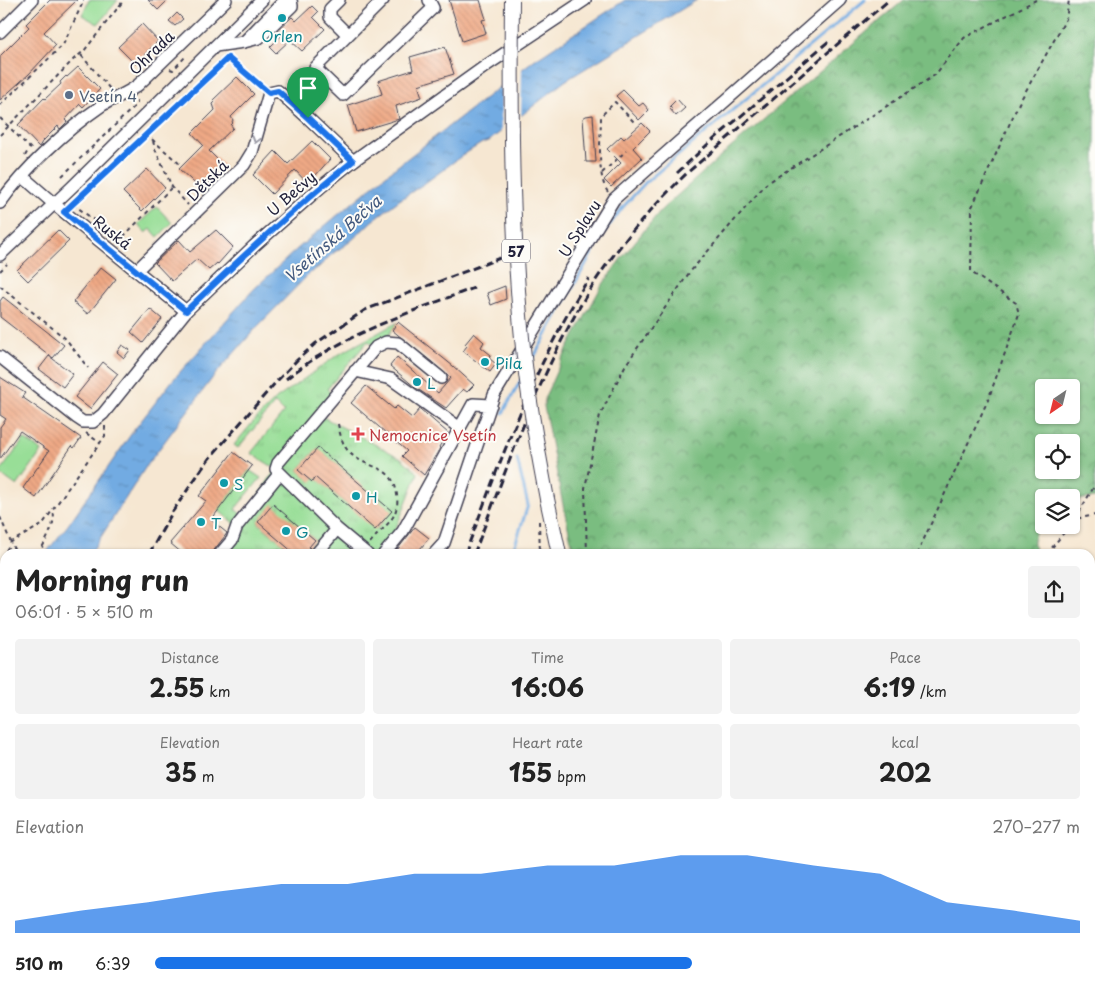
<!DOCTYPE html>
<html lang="en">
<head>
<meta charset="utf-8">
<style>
	:root { --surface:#fff; --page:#f2f2f2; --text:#222; --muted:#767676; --accent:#1a73e8 }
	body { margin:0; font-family:"Playpen Sans",sans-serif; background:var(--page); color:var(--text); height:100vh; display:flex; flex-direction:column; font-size:19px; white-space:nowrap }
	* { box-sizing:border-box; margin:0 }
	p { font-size:16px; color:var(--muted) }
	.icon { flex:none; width:28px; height:28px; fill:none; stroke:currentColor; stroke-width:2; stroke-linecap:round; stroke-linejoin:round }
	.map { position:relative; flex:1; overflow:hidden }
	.drawer { position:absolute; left:0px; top:549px; width:1095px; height:444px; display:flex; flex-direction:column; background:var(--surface); border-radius:15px 15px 0 0; box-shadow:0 1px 4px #0004 }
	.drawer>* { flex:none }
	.needle { width:32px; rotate:215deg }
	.controls { position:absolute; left:1035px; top:379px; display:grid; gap:10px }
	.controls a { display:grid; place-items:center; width:45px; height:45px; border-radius:5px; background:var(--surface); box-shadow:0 1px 4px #0004; font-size:25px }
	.pin { position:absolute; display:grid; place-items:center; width:42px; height:42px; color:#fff; margin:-51px -21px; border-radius:50% 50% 50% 0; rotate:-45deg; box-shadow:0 0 5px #0007 }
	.pin .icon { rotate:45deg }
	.round { display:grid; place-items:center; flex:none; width:52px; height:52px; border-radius:5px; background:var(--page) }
	.headline { display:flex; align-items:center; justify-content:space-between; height:85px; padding:0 15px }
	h1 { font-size:28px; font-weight:700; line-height:38px }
	.metrics { display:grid; grid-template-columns:repeat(3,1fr); gap:8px; height:85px; padding:5px 15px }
	.metrics div { display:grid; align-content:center; border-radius:5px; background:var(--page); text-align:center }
	.metrics b { font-size:25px; font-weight:700 }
	.metrics small { font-size:14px; font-weight:400 }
	.metrics p { font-size:14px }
	.chart { height:140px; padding:10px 15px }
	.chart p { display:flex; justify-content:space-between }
	.chart svg { width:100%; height:90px; margin-top:5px; fill:var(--accent); opacity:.7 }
	ul { padding:0 15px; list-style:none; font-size:16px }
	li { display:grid; grid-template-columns:80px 60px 1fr; align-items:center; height:38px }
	li i { height:12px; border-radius:6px; background:var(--accent) }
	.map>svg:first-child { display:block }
	.grass { fill:url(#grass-tufts); stroke:#5d8069; fill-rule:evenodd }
	.forest { fill:url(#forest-crowns); stroke:#4e705e; fill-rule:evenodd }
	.green { fill:#98de97; stroke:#5d8069 }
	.water { fill:url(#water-ripples); stroke:#4a668e }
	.pier { fill:#f6e7d2 }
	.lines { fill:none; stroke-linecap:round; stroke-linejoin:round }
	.stream { stroke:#72abe2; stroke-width:3 }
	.building { fill:url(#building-back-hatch) }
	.minor-casing { stroke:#424052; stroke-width:14 }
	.major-casing { stroke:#424052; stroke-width:16 }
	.path { stroke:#424052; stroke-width:2; stroke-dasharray:4 4; stroke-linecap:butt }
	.minor { stroke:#fff; stroke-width:11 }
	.major { stroke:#fff; stroke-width:14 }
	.rail { stroke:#22223b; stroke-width:3; stroke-dasharray:8 4; stroke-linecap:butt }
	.major-bridge-casing { stroke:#424052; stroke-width:16; stroke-linecap:butt }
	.major-bridge { stroke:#fff; stroke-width:14 }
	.oneway { stroke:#9c9ca7 }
	.route-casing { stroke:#fff; stroke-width:10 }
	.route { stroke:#1a73e8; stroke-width:6 }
	.culture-dot { fill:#0f9aa8; stroke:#fdfcf7; stroke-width:2 }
	.service-dot { fill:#5c6f8a; stroke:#fdfcf7; stroke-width:2 }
	.health-dot { fill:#e0444e; stroke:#fdfcf7; stroke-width:2 }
	.labels { text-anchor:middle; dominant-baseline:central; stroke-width:4; stroke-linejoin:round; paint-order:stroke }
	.shield { fill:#fdfcf7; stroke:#646373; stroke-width:1 }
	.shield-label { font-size:14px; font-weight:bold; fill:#22223b }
	.culture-label { font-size:15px; fill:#0d838f; stroke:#fdfcf7; text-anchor:start }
	.street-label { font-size:15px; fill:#22223b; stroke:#fdfcf7 }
	.service-label { font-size:15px; fill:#4e5e75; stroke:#fdfcf7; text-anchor:start }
	.health-label { font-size:15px; fill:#be3a42; stroke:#fdfcf7; text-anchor:start }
	.water-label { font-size:16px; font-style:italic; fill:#42597e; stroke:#fdfcf7 }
</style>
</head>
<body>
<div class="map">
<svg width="1095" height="992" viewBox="0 0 1095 992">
	<defs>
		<pattern id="grass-tufts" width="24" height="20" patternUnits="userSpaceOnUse" patternTransform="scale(1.25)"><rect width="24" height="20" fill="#98de97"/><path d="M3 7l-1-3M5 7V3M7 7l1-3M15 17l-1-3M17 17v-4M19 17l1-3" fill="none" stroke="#83be83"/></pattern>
		<pattern id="forest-crowns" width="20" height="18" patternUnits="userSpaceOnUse" patternTransform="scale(1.25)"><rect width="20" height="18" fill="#7abd80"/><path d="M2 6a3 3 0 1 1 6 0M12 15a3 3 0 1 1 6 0" fill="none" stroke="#64996a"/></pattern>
		<pattern id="water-ripples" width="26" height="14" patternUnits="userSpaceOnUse" patternTransform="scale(1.25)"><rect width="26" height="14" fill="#72abe2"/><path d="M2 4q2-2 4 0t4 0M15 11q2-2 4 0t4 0" fill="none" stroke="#5d8bb8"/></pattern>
		<pattern id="building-back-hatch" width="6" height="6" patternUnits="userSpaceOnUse" patternTransform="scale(1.25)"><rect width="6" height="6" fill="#efa985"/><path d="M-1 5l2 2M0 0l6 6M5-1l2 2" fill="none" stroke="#cd9174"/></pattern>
	</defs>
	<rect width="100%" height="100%" fill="#fdfcf7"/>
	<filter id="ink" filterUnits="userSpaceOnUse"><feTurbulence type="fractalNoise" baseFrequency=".02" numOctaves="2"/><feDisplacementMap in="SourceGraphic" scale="10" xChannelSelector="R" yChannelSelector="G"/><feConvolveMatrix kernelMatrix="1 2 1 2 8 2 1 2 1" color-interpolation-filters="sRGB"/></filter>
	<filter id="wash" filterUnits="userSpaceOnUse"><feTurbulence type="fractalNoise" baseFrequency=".0096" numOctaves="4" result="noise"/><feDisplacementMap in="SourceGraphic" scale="20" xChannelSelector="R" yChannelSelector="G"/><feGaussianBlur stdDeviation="1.12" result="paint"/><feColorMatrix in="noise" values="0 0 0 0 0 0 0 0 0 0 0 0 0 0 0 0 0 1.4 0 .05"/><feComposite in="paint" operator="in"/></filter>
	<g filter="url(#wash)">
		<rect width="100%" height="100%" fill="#f6e7d2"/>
		<path class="grass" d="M398,322C389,332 388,340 376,347L368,341L327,389L334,396L319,415L401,458L418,473L390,543L381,554H313L309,547L315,540L273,505L258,523L295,554H267L264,551L261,554H237L227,546L237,526L218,510L249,470L261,478L235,509L244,517L276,469L251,453L284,412L275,403L238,448L234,445L253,422L276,399L336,356ZM318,448L391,511L376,530L315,477L311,481L298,470Z"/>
		<path class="forest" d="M904,0H1095V498L1083,499L1071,504V498H1044V517C1035,526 1031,541 1036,554H574L562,500L544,406L545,397L562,359L601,287L620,260L661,210L728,150ZM1044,388H1071V415H1044ZM1044,442H1071V470H1044Z
			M1095,572V791H1090V574Z"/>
		<path class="green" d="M89,0H118L98,24L82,15Z
			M157,207L172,223L158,237L151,229L146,233L138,224Z
			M24,439L42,451L17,486L0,474V472Z"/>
		<path class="water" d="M625,0H697L565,81L489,141L482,143L463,155L425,183L398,201L372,221L351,241L332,254L319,267L311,272L257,327L214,376L147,465L90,554H45L68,525L134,430L172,381L253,290L297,249L386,175L534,60Z
			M5,612V670L0,677V620Z"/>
		<path class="pier" d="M522,67L521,118L501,134V84Z"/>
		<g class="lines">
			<path class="stream" d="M530,364L602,235L623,207L646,182L865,0
				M503,413L522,378
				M512,554L528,505L517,459
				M638,988L658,992"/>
		</g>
		<g id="blocks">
			<path class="building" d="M50,0H77L44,32L56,45L29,74L0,100V56L29,27L26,24Z
				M148,0H168L158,10Z
				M449,0H480L486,19L482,20L486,33L462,41Z
				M312,6L318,12L313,17L325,29L302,51L290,40L276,53L270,47L283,34L278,30L292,17L296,21Z
				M177,13L183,19L175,26L169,21Z
				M142,24L158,41L135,64L118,47Z
				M445,47L454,74L418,85L422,97L396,106L399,119L356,132L348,105L382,94L378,81L413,70L410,57Z
				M78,67L100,89L83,107L80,104L65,120L67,122L60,129L58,126L42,142L39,147L18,125L44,98L45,99L61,84L60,82L66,76L67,77Z
				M237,77L254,94L231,117L233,120L232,122L233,123L231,125L233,128L209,151L225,167L202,190L179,169L203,145L192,133L215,110L213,104L215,102L213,100Z
				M623,90L639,106L643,103L649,110L639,120L616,96Z
				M677,99L685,108L676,116L670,109L672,108L670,106Z
				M593,115L596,162H586L583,118L586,116Z
				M642,123L650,131L633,148L642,158L611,187L604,180L621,163L607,149L621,136L624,139Z
				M312,141L330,159L308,184L295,170L272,194L253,175L275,151L288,164Z
				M147,169L165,188L142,211L123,192Z
				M58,230L69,241L28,281L17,270Z
				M216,230L233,247L218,264L217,263L209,270L197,259L172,281L155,263L179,240L190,252Z
				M101,267L116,279L88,314L73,302Z
				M505,286L506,299L491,305L487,293Z
				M3,297L64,345L53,358L0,317V301Z
				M150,309L162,319L143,343L131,332Z
				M398,322L453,366L474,385L467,392L463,389L446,408L416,388L390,366L397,357L438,393L451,378L392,330Z
				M474,333L484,342L481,347L491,355L489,358L496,364L490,372L463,351L467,346L465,344Z
				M122,345L130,350L124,358L117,352Z
				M49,356L73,374L63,387L39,369Z
				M103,362L118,374L90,409L75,397Z
				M0,377L25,393L22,397L81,438L74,448L72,446L36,498L23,488L49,451L20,431L0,459V427L6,419L0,415Z
				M366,386L394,409L397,406L412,418L420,409L448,433L439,447L440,448L424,475L402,456L407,451L351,403Z
				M318,448L392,511L375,530L315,477L312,482L298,470Z
				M233,452L252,466L211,520L227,533L225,536L211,554H183L170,543L206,501L199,496Z
				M273,504L315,540L309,547L311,549L308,554H295L258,522Z
				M415,527L429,538L416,554H394Z"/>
		</g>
	</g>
	<g filter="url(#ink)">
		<use href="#blocks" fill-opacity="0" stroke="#424052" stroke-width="1"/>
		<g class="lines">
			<defs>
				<path id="minor" d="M339,0L330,9V17L348,35
					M383,0L315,68L343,95L433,8L429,0
					M0,32L32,0
					M244,42L259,38L292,6L291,0
					M215,46L244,42L285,0H288
					M22,176L53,203L186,311
					M0,203C25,168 66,130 101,106C113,98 127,94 138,85L226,0
					M0,255L72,187L262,0
					M137,270L244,165L252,152L269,93L278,91L308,118L353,161
					M0,357L77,418L83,422H93L103,414L186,311L254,246L322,186L353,161L487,65L585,0
					M355,371L391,379L460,428
					M220,554L232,540L237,526L280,473
					M316,554L337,529
					M367,554L337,529L276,469L278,463L376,347L386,342L398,343L441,378
					M384,554L403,531L473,404L491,405
					M434,554L444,543L494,395L614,199L840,0
					M0,856L5,867
					M1090,922L1095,921
					M61,988L63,992
					M186,988L188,992
					M668,988L672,992
					M471,992V988"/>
				<path id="major" d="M547,499L559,554
					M778,988L782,992"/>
			</defs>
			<use href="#minor" class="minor-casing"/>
			<use href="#major" class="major-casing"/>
			<path class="path" d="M81,55L110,89
				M228,57L262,87
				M170,69L173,70L186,56
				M0,105L63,45L84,0
				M0,118L32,150
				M146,134L182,166
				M0,135L74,59L84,51L124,0
				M153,141L155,149L172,187L188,205
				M25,156L30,147
				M602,173L626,151
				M62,176L137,104V98
				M608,192C596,176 601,136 601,116L615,102L634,122
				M73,204L120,240L172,187
				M72,206L228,58
				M0,271L7,264
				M0,286L66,339L88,368
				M338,424C340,434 342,444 349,452C367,471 393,462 397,495C398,503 397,510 393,517C387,526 377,534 370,543
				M86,433L100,443
				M0,517L16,554
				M1075,519L1095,485
				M539,521L540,554
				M1071,523L1075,519L1095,515
				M268,552L285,550L289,554
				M38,554C45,543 57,523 53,510
				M587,554L585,488L600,415L625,366L689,273L766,184L935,75L964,38L1036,0
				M917,554L988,400L1019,314L1016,303L971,272L972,207L1019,103L1066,19L1069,0
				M1047,554L1070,525
				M0,581L3,573L4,554L11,542L42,525L105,436V426
				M0,608L5,601
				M0,768L5,761
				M1090,778L1095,781
				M1090,822L1095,821
				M0,829L5,839
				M0,876L5,888
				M904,988L906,992"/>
			<use href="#minor" class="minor"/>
			<use href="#major" class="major"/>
			<path class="rail" d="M677,173L706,146L830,40
				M286,379C341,335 408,313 474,288
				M149,554L173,511L208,460L276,382L297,360L315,344L365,310L500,258
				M465,554C501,460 535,363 589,278
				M474,554C509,463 543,362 596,280C622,241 653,206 687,173L889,0
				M312,988L313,992
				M359,992V988
				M376,992V988"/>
			<defs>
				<path id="major-bridge" d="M512,0C511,113 511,225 522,338C527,392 537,446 547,499"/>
			</defs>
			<use href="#major-bridge" class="major-bridge-casing"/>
			<use href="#major-bridge" class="major-bridge"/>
		</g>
		<defs><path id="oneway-chevron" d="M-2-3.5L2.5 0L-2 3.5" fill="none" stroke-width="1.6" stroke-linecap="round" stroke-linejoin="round" transform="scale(1.25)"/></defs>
		<use class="oneway" href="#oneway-chevron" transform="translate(256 140) rotate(106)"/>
	</g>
	<g class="lines" filter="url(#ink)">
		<defs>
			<path id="route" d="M228,58L269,93L278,91L308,118L353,161C294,208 240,259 186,311L64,212Z"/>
		</defs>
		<use href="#route" class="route-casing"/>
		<use href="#route" class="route"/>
	</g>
	<g class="culture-dot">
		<circle cx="282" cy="18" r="5"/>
		<circle cx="485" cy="362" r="5"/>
		<circle cx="417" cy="382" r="5"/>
		<circle cx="224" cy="483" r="5"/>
		<circle cx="356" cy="496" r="5"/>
		<circle cx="201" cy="522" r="5"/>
		<circle cx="286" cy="531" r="5"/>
	</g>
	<circle class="service-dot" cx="69" cy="95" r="5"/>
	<path class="health-dot" d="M355.5 426.5h5v5h5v5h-5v5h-5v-5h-5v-5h5z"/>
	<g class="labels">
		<rect class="shield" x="502" y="239.5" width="28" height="23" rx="4"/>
		<g class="shield-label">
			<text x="516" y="251">57</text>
		</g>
		<g class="culture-label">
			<text x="282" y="35" text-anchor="middle">Orlen</text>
			<text x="495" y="362">Pila</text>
			<text x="427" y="382">L</text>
			<text x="234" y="483">S</text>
			<text x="366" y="496">H</text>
			<text x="211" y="522">T</text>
			<text x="296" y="531">G</text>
		</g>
		<g class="street-label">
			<text transform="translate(151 52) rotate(-44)">Ohrada</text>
			<text transform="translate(207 180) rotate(-45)">Dětská</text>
			<text transform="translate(291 193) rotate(-41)">U Bečvy</text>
			<text transform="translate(579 228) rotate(-58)">U Splavu</text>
			<text transform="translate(113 232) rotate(39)">Ruská</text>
		</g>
		<g class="service-label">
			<text x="79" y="95">Vsetín 4</text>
		</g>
		<g class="health-label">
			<text x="369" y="434">Nemocnice Vsetín</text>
		</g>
		<g class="water-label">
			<text transform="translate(332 238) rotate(-41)">Vsetínská Bečva</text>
		</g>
	</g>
</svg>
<div class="controls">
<a><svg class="needle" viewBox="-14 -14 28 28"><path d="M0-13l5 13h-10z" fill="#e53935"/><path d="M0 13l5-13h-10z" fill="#767676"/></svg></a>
<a><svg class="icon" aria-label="locate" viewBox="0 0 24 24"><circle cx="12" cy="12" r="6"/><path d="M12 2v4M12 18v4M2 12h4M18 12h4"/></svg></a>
<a><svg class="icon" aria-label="layers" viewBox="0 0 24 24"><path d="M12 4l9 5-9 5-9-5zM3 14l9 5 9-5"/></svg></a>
</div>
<div class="pin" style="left:308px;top:118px;background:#1e9e55"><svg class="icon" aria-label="arrive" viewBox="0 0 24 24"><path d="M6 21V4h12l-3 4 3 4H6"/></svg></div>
<section class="drawer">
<div class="headline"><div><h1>Morning run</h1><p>06:01 · 5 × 510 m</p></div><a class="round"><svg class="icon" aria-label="share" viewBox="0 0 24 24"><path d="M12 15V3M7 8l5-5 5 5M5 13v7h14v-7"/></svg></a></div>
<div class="metrics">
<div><p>Distance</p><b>2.55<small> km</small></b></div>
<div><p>Time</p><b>16:06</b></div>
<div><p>Pace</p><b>6:19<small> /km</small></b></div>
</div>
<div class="metrics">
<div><p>Elevation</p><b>35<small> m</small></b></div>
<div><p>Heart rate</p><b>155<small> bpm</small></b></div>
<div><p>kcal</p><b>202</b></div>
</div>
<div class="chart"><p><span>Elevation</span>270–277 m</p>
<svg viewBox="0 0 160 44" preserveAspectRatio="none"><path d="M0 44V38L10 33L20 29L30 24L40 20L50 20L60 15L70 15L80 11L90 11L100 6L110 6L120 11L130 15L140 29L150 33L160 38V44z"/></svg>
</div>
<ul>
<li><b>510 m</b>6:39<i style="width:58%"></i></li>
</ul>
</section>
</div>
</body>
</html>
